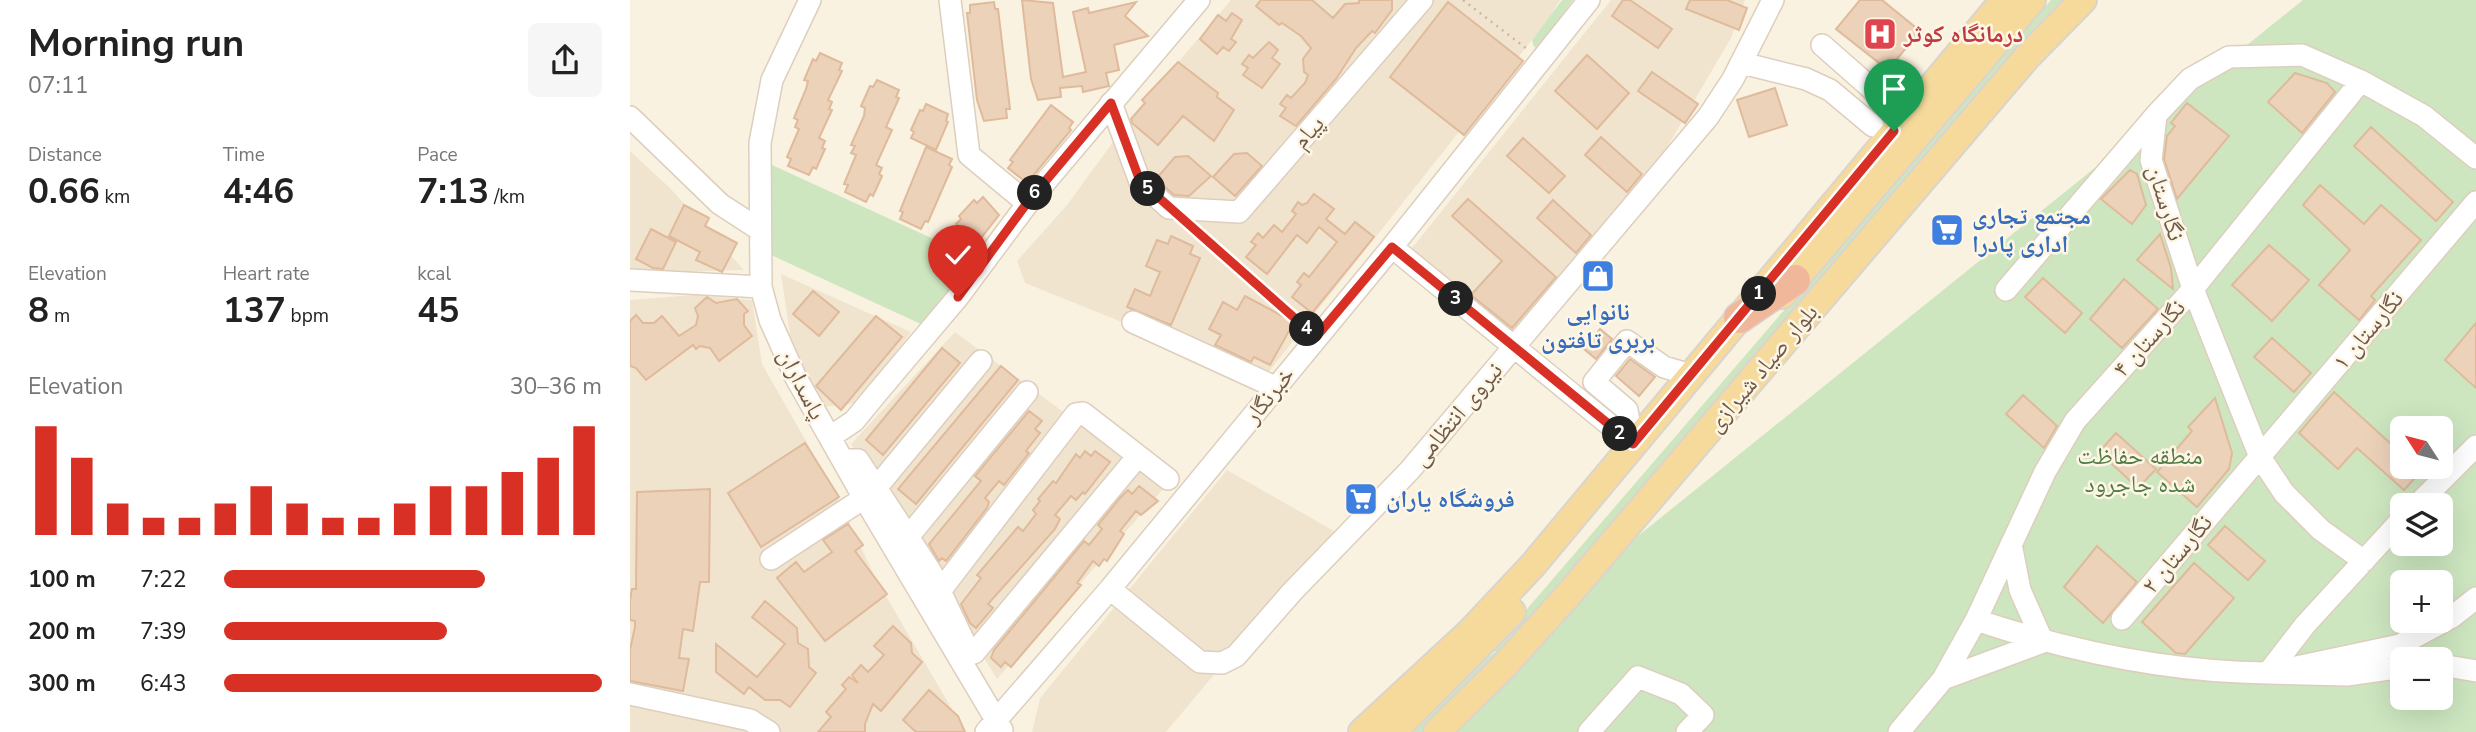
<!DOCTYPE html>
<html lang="en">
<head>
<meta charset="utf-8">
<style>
	:root { --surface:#fff; --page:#f6f6f6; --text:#222; --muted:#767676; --accent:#d93025 }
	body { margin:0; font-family:"Nunito Sans","Noto Naskh Arabic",sans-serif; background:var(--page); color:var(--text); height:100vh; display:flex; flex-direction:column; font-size:26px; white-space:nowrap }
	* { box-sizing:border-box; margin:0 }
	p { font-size:23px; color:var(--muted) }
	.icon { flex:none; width:38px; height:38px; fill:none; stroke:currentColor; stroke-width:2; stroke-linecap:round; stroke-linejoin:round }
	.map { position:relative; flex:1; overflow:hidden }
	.side { display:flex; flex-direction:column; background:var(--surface); width:630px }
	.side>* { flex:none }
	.needle { width:46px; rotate:306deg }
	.tools { position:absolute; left:1760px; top:416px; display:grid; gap:14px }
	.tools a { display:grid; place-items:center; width:63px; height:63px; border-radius:10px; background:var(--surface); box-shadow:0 7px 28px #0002; font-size:35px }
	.pin { position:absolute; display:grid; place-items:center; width:60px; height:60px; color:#fff; margin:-72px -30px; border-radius:50% 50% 50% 0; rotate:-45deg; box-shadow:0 0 7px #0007 }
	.pin .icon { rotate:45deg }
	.km { position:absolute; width:35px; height:35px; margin:-18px; border-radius:50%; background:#222; color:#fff; font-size:19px; line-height:35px; text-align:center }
	.round { display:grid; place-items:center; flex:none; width:74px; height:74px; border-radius:10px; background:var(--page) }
	.summary { display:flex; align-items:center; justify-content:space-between; height:119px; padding:0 28px }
	h1 { font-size:38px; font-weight:700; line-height:52px }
	.figures { display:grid; grid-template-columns:repeat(3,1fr); gap:10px; height:119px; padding:7px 28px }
	.figures div { display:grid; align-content:center }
	.figures b { font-size:35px; font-weight:700 }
	.figures small { font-size:19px; font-weight:400 }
	.figures p { font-size:19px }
	.chart { height:196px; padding:14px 28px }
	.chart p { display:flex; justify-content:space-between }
	.chart svg { width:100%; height:126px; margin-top:7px; stroke:var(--accent); stroke-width:6 }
	ul { padding:0 28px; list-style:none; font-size:23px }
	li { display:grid; grid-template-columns:112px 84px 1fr; align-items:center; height:52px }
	li i { height:18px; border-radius:9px; background:var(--accent) }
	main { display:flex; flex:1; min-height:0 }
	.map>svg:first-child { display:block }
	.residential { fill:#f1e4cf }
	.green { fill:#cde6c0; fill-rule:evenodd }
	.building { fill:#edd2ba; stroke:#dfba9b; stroke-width:2 }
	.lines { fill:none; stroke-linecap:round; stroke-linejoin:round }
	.minor-casing { stroke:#ddcebd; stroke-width:24 }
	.major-casing { stroke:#dad4d0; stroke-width:30 }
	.highway-casing { stroke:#dad4d0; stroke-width:33 }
	.path { stroke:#d1b59d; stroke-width:2.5; stroke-dasharray:2 5; stroke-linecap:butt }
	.minor { stroke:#fff; stroke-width:21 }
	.major { stroke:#f5da9c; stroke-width:26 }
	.highway { stroke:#f1b79a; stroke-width:30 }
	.route-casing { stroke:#fff; stroke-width:14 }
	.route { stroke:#d93025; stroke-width:9 }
	.labels { text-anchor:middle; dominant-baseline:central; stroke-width:5; stroke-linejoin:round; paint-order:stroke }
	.health-label { font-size:24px; font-weight:bold; fill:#be3a42; stroke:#fef6e5; text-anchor:start }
	.street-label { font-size:24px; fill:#6f5949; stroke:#fef6e5 }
	.shop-label { font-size:24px; font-weight:bold; fill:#366cbe; stroke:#fef6e5; text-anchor:start }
	.park-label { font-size:24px; fill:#517a45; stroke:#fef6e5 }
</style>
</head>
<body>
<main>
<section class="side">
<div class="summary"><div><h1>Morning run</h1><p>07:11</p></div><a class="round"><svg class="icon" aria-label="share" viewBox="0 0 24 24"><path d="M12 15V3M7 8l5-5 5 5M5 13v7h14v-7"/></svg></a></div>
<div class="figures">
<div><p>Distance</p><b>0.66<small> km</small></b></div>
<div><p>Time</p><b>4:46</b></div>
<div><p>Pace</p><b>7:13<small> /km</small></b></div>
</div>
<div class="figures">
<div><p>Elevation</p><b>8<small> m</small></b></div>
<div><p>Heart rate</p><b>137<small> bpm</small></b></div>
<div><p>kcal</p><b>45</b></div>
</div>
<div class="chart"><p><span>Elevation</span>30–36 m</p>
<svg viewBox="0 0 160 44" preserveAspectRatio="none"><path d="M5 44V6M15 44V17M25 44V33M35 44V38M45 44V38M55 44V33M65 44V27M75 44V33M85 44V38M95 44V38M105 44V33M115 44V27M125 44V27M135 44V22M145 44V17M155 44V6"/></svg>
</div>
<ul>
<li><b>100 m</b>7:22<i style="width:69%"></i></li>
<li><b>200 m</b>7:39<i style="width:59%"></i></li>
<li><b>300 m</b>6:43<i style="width:100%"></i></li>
</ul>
</section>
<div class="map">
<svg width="1846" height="732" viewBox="0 0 1846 732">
	<rect width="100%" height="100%" fill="#faf2e0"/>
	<path class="residential" d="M601,0H930L917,21L633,379L395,283L387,261L437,205L499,120Z
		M981,0H1115L1101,38L1026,166L880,335L782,248Z
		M0,151L39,187L114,270L12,273L0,269Z
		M151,274L281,332L228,403L191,407L160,335Z
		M63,295L122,300L132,364L204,490L246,579L333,728L331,732H0V300Z
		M325,332L535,487L367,679L221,444Z
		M597,470L704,531L536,732H402L410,698Z"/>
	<path class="green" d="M932,0H943L908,48L904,47L902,40Z
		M1421,0H1443L905,619L1673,0H1846V732H765L866,651L860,652ZM1773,429H1811V467H1773ZM1773,506H1811V544H1773ZM1773,583H1811V621H1773ZM1773,660H1811V698H1773Z
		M142,165L345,258L293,325L141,255Z"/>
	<path class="building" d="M392,0L423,3L433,77L456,72L443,12L458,8L459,13L506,2L495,16L518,36L484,45L489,70L476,73L479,86L453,92L452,86L430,88L431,97L408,100L401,79Z
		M631,0H682L703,18L715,4L729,3V0H762V10L745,33L742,31L726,48L706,79L666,126L650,116L656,108L650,104L657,95L661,98L675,83L678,75L674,72L673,59L681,48L671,36L652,23L649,25L626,6Z
		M993,0H1000L1042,29L1028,48L982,16Z
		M1060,0H1097L1117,8L1109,30L1056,9Z
		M1230,0H1252L1290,31L1258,70L1206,29Z
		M364,2L365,9H368L380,109H376L377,118L354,121L347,100L337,13H340V5Z
		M818,2L893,61L834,135L760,77Z
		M602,13L612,20L601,39L606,42L599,51L593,47L587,54L570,39L588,15L596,21Z
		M639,42L648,50L642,58L650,64L632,88L613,75L618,68L612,64L619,55L623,58Z
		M190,53L212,63L209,70L212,71L198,100L202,102L199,109L202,110L189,138L195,141L192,148L195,149L186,169L183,167L179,175L158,166L161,159L157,157L169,129L165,127L168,120L164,118L176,89L178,81L174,80L183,59L186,61Z
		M957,55L999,93L967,129L925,91Z
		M548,62L588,93L587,97L604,110L584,141L553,116L528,145L502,123L501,119L515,103L512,100Z
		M1022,72L1068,104L1055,123L1008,91Z
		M1665,73L1697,83L1705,92L1672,133L1638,102Z
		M247,80L269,90L266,97L269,98L256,127L262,130L246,165L252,168L249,174L252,176L243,196L240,194L236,202L215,192L218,185L214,184L226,155L221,153L225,146L221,145L234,116L235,108L231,106L240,86L243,87Z
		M1145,88L1157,125L1119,137L1107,100Z
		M1557,103L1599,136L1547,199L1534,159L1537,136L1545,126L1541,123Z
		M296,104L318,114L316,121L318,122L306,150L281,138L284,132L281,130L290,110L293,111Z
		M421,105L443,122L439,128L441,130L397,183L378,168L383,162L380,160Z
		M1741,127L1823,202L1806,221L1724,146Z
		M971,137L1012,174L997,192L955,155Z
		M893,138L935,176L919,193L877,156Z
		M296,147L322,159L319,165L322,167L298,222L295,221L291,229L270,219L273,212L270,211Z
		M617,153L632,166L605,196L583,177L604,154Z
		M558,156L581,176L559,196L544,195L526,179L545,157Z
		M1500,170L1507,174L1516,205L1502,224L1471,199Z
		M1690,185L1734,224L1751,205L1791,240L1741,296L1745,300L1729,320L1689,285L1720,250L1673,205Z
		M684,194L704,209L696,219L715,234L725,222L744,237L682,313L662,297L671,285L667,282L674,273L679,277L707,242L689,227L677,243L667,235L637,274L616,257L626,245L621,242L628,233L633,238L644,225L652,232L666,214L662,211L668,202L672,205L677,203Z
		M353,197L369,215L351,238L348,235L342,241L326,224L331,219L329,216L344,200L347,203Z
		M838,199L926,277L882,328L841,295L872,261L822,216Z
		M923,200L961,235L946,253L907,218Z
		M54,205L79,218L75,226L107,243L92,272L66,260L70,252L39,236Z
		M21,229L46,242L33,269L23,268L6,259Z
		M1530,234L1541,268L1543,289L1507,260Z
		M541,236L563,246L560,254L570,258L541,325L497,307L505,289L520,296L530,272L516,266L527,240L538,244Z
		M1639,245L1679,280L1642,321L1602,285Z
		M1413,278L1452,313L1435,333L1395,297Z
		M1494,279L1528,309L1492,348L1460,319Z
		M183,291L209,312L189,336L163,314Z
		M615,296L664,322L640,365L624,357L621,362L585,345L591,335L579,329L593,302L607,310Z
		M77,297L86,303L107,299L118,311L114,314V325L122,336L89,361L80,348L70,346L66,349L63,345L16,380L6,368L0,366V321L6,315L13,323H24L32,316L49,336L66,325L68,316L65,308Z
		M246,316L272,337L211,410L186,386Z
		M1846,323V388L1815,360Z
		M970,329L982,339L966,359L954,349Z
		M1642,338L1681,373L1664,392L1624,357Z
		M312,348L330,363L253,455L236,440Z
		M1000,359L1025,377L1009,396L986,376Z
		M371,366L388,380L286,504L268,489Z
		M1704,392L1773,455V467H1795L1774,490L1727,448L1708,469L1669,433Z
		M1393,395L1427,426L1414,448L1376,414Z
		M1585,398L1602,453L1599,469L1567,507L1527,472L1562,431L1558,427Z
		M399,411L412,421L405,429L410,433L396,451L399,453L374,485L369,481L355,498L359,502L357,508L316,561L312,558L309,561L299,544L351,481L345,476Z
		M1486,433L1526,469L1508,488L1469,452Z
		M175,443L209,497L131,547L98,493Z
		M455,451L461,456L465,451L480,462L455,494L453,492L446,500L441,496L425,515L430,519L425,529L358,604L363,608L346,628L340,623L331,604L351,578L347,575L388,527L393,531L406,514L403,510L410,501L408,499L423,481L426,483L446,454L450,458Z
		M509,486L528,501L511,515L506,511L490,531L494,534L477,561L474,559L469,566L463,561L447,583L451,585L381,667L375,662L371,667L361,658L364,650L454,541L459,545L472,529L468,525L490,498L498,490L502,494Z
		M80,489L79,582H70L63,631L53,629L49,658L59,659L53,691L0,681V650L5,627V621L0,620V600L2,589H6L7,492Z
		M218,524L233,545L225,551L257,594L195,641L147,578L166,562L174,572L202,552L193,540Z
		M1595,526L1635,561L1618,580L1578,545Z
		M1467,546L1507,582L1473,623L1434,587Z
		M1564,563L1604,598L1555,654L1546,653L1512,622Z
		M135,601L167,628L168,643L178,649L179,667L186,673L160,707L150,700H135L119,687L114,694L86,672V644L127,677L155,644L122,617Z
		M263,626L281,643L282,653L292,662L251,711L243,704L235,724V732H188L201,717L196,712L216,689L212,685L219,677L228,683L222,675L231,665L238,672L254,655L244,646Z
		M299,690L328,716L335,732H286L273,720Z"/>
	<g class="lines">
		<defs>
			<path id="minor" d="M180,0L142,80L130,143L131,287L140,320L165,376L234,498L372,730
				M320,0L339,155L397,203
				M1192,45L1275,118
				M1112,63L1176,79L1200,90L1243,126
				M481,103L510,182L539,208L609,212L792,0
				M0,117L90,204L130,230
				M762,247L1003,444
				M0,280L131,287
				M1376,290L1526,115
				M503,322L645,387
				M200,437L224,421L247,393L328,297L401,199L569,0
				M1003,444L997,410L964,382L997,341L1034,367L1061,375
				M218,460H228L301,572L338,650L344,653L508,456
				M246,488L351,361
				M1786,506L1846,446
				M278,537L397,392
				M141,559L234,498
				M1734,561L1691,530L1654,493L1630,457L1563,289L1521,160L1526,115L1560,79L1599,57L1672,55L1731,81L1794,116L1846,158
				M480,589L570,662L592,663L606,656L662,592L780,470L1078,117L1103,79L1143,0
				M310,591L446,414L453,413L538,479
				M1492,619L1846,202
				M1346,620C1442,652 1537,672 1638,673L1675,625L1773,518
				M1811,665L1846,671
				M1773,667L1717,675L1638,673L1770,645L1822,617L1846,598
				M1313,679L1413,642L1390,590L1381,544
				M0,694L120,720L139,732
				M356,732L480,589L762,247L959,0
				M959,732L1008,677L1051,694L1073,715L1057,732
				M1269,732L1313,679L1346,620L1415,472L1445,421L1563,289L1731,81"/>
			<path id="major" d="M1152,295L1402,0
				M732,732L840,632L903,565L1374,0
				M763,732L882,612
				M807,732L875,665L938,595L1397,57L1453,0"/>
			<path id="highway" d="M1109,318L1165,280"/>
		</defs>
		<use href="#minor" class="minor-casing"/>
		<use href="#major" class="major-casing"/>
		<use href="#highway" class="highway-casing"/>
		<path class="path" d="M833,0L897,49
			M560,227L674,326"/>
		<use href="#minor" class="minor"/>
		<use href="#major" class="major"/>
		<use href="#highway" class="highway"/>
	</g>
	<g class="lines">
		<defs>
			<path id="route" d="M328,297L397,203L481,103L510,181L686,337L762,247L1003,444L1264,131"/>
		</defs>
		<use href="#route" class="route-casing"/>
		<use href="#route" class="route"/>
	</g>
	<defs>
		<symbol id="hospital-square" viewBox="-11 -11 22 22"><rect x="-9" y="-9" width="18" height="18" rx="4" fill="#e0444e" stroke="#fef6e5"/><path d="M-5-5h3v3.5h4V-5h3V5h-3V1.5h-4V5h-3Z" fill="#fff"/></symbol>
		<symbol id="supermarket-square" viewBox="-11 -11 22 22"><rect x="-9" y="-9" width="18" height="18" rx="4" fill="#3f7fe0" stroke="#fef6e5"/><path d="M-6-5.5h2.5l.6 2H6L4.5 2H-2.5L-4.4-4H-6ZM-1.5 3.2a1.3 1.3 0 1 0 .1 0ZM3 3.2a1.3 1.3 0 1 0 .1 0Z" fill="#fff"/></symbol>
		<symbol id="shop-square" viewBox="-11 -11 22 22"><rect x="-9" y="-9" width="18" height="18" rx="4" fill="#3f7fe0" stroke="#fef6e5"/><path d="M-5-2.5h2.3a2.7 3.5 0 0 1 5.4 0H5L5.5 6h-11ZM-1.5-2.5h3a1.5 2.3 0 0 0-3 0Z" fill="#fff"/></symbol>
	</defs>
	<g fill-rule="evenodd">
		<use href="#hospital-square" x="1231" y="15" width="38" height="38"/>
		<use href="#supermarket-square" x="1298" y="211" width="38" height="38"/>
		<use href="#shop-square" x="949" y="257" width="38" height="38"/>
		<use href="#supermarket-square" x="712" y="480" width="38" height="38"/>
	</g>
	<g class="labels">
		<g class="health-label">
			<text x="1274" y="34">درمانگاه کوثر</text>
		</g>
		<g class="street-label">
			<text transform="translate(678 132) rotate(-49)">پیام</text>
			<text transform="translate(1536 203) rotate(73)">نگارستان</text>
			<text transform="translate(1738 330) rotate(-50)">نگارستان ۱</text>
			<text transform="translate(1519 338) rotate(-48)">نگارستان ۴</text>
			<text transform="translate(1132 368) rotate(-50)">بلوار صیاد شیرازی</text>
			<text transform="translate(172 384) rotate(63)">پاسداران</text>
			<text transform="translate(639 395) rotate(-51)">خبرنگار</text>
			<text transform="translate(827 414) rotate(-50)">نیروی انتظامی</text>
			<text transform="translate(1547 554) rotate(-50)">نگارستان ۲</text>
		</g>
		<g class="shop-label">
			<text x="1342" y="216">مجتمع تجاری<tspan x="1342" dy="28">اداری پادرا</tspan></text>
			<text x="968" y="312" text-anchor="middle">نانوایی<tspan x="968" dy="28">بربری تافتون</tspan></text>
			<text x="756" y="499">فروشگاه یاران</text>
		</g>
		<g class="park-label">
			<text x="1510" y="456">منطقه حفاظت<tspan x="1510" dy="28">شده جاجرود</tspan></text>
		</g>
	</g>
</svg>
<div class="tools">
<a><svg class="needle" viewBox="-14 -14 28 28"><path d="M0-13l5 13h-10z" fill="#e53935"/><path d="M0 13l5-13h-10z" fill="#767676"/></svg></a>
<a><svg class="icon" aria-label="layers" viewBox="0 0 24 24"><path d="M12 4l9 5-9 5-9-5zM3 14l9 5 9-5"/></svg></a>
<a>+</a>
<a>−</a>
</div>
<div class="pin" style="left:1264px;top:131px;background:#1e9e55"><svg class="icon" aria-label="arrive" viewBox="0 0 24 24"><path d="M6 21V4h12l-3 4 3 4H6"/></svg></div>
<div class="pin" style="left:328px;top:297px;background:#d93025"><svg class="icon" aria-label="check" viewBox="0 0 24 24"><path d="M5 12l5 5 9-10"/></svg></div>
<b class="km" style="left:1129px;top:294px">1</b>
<b class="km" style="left:990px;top:434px">2</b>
<b class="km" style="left:826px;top:299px">3</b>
<b class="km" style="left:677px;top:329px">4</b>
<b class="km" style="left:518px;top:189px">5</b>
<b class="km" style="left:405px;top:193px">6</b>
</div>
</main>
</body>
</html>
